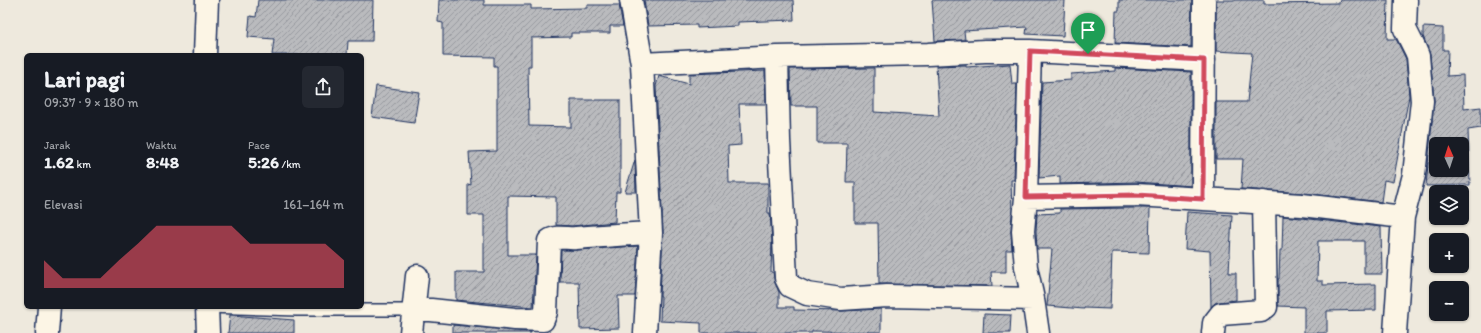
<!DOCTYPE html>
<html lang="id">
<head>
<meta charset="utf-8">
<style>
	:root { --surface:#171b24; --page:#242831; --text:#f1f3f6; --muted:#9ea1a6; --accent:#d1495b }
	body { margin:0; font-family:Itim,sans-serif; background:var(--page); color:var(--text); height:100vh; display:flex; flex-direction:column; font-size:15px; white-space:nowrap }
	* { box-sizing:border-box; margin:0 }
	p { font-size:13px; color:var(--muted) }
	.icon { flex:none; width:22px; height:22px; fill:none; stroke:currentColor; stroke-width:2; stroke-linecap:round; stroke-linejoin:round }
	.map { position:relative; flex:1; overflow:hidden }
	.drawer { position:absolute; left:24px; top:53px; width:340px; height:256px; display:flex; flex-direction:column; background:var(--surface); border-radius:6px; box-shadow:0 1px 3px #0004 }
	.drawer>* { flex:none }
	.needle { width:26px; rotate:357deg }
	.fabs { position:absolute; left:1429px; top:137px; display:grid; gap:8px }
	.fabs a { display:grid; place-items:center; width:40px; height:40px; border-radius:6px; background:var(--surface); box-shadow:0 1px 3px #0004; font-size:20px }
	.pin { position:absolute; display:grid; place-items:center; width:34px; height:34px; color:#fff; margin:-41px -17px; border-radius:50% 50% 50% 0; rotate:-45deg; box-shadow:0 0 4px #0007 }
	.pin .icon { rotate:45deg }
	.round { display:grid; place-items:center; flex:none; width:42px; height:42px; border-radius:6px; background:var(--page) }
	.overview { display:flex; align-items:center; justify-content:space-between; height:68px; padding:0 20px }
	h1 { font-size:22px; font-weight:700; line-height:30px }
	.figures { display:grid; grid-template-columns:repeat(3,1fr); gap:6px; height:68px; padding:4px 20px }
	.figures div { display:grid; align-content:center }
	.figures b { font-size:17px; font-weight:700 }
	.figures small { font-size:11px; font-weight:400 }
	.figures p { font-size:11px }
	.chart { height:112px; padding:8px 20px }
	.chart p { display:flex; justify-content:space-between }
	.chart svg { width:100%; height:72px; margin-top:4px; fill:var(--accent); opacity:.7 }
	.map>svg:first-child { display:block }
	.building { fill:url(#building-hatch); stroke:#1b2f5e; fill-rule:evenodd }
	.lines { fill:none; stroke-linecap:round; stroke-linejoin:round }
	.service-casing { stroke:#1b2f5e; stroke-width:14 }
	.minor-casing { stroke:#1b2f5e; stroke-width:25 }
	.tertiary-casing { stroke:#1b2f5e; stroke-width:25 }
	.service { stroke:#fcf5e5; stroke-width:11 }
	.minor { stroke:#fcf5e5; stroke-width:22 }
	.tertiary { stroke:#fcf5e5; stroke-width:22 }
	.route-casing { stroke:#fff; stroke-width:8 }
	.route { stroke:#d1495b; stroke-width:5 }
</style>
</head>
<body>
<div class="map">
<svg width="1481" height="333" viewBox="0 0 1481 333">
	<defs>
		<pattern id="building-hatch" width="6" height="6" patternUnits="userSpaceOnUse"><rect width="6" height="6" fill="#babbbe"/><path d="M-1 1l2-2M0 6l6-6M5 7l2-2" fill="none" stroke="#96989e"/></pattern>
	</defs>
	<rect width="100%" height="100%" fill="#eee9dd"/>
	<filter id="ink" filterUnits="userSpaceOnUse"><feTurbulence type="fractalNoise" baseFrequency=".025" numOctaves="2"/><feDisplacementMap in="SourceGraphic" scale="8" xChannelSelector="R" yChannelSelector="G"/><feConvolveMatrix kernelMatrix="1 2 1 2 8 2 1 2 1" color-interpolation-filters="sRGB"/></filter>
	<g filter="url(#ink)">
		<path class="building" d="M258,0H373L372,41H348L347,55H272L274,39L248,37L250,16L256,17Z
			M439,0H484V5H531V9L587,8V5H619L623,26H610V33H571V37L531,38V66H528L529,126L571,127V100H620V192H616L615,222L572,226L556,225V197L508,196V255H536L533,307L456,300V272H484V215H468V184L471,185L469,152L497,151V66H494V57L443,56V23L438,22Z
			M644,0H793L794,20L738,22V26L697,28V25L648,26Z
			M932,0H1065L1063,36L1026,34L1027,27L964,31L965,40L935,41Z
			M1119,0H1192L1191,47L1115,43L1116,11H1119Z
			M1216,0H1264V4L1339,3L1340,0H1388L1387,39H1396L1406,59L1409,96L1393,182L1384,180L1381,202L1303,193L1241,189L1243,159H1216V102H1247L1252,53L1216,51Z
			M1423,27L1443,28V50H1448L1447,76L1463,75L1464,109L1481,107V128L1468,130L1470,185L1426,186L1434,100L1430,55L1423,36ZM1436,144H1462V170H1436Z
			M1010,64L1012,84H1017L1014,180H1011L1012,214L1011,232L1012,250H1006V272H991L992,286L879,284L878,223H855V182H846L847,143H817V106H791L790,69L874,68V112L939,116L936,66L966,65V67Z
			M1115,68L1191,72V186L1136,182L1060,184V176L1039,178L1042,82L1071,80V74L1115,71Z
			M765,71L766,104H739L741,145L728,146L729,183H768V213H770L772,240L771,272H773L775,283L779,292V307H794V310L842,311L881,309V332L812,331V333H701V323L660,321L661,296H660L663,232L656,86L659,76L689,84V74Z
			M376,86L419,92L414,123L372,117Z
			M635,160L636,192H625Z
			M1136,208H1150L1149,253L1112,252L1110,309L1084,308V309L1047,306L1052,249H1037L1036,231L1037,214L1060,213V209Z
			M1187,212L1232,215L1229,273H1236V300L1220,302L1215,303L1211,307L1210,251L1185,249Z
			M1283,216L1381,227L1382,274H1364V241H1318L1317,281H1323V285L1376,284V310L1327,311V333H1304V307L1278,306V279H1279L1280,250H1282Z
			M638,246L635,296H618L619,328L580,329L579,282H560L561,250H577Z
			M984,314L1011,315L1010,333H983Z
			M230,315L294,320V333H228Z
			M453,325L531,332V333H453Z"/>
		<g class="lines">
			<defs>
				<path id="service" d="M207,307L297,310H414"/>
				<path id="minor" d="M631,0L642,64L651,233L645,333
					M1030,51L1204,60
					M777,57L779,140L786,278L790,286L807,294L841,299L887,296L1033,299
					M642,64L777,57L928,54L985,51H1030L1026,197L1023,231L1026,267L1033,299L1038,333
					M1026,197L1136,195L1203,199L1302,205L1403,217
					M1203,199L1204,0
					M414,310H431L515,319L543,320L546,312L549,241C557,235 567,239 576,238C601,236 626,234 651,233
					M47,333L49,307
					M411,333L417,276
					M1213,333L1214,323L1221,314L1261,311L1266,307L1264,202
					M1395,333L1403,217L1414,175L1422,101L1418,56L1415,49L1405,29L1406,0"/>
				<path id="tertiary" d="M205,55L207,0
					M207,307L208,333"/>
			</defs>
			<use href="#service" class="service-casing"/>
			<use href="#minor" class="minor-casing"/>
			<use href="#tertiary" class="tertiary-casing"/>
			<use href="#service" class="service"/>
			<use href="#minor" class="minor"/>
			<use href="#tertiary" class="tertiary"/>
		</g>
	</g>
	<g class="lines" filter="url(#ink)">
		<defs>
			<path id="route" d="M1030,51L1204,60L1203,199L1136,195L1026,197Z"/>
		</defs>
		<use href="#route" class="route-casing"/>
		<use href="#route" class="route"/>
	</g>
</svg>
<div class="fabs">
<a><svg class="needle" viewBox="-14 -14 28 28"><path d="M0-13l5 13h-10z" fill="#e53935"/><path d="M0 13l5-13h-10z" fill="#9ea1a6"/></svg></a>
<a><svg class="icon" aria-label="layers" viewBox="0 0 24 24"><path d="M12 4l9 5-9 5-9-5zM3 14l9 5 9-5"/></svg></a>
<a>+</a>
<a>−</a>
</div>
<div class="pin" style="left:1088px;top:54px;background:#1e9e55"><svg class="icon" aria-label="arrive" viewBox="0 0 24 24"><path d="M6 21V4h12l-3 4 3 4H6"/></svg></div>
<section class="drawer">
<div class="overview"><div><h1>Lari pagi</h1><p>09:37 · 9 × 180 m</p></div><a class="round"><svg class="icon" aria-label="share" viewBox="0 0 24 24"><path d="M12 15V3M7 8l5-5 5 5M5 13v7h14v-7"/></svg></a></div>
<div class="figures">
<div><p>Jarak</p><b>1.62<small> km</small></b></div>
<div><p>Waktu</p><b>8:48</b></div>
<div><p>Pace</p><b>5:26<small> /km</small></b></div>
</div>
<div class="chart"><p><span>Elevasi</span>161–164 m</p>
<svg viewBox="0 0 160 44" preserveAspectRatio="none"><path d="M0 44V27L10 38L20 38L30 38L40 27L50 17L60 6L70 6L80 6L90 6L100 6L110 17L120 17L130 17L140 17L150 17L160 27V44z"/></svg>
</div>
</section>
</div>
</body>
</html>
